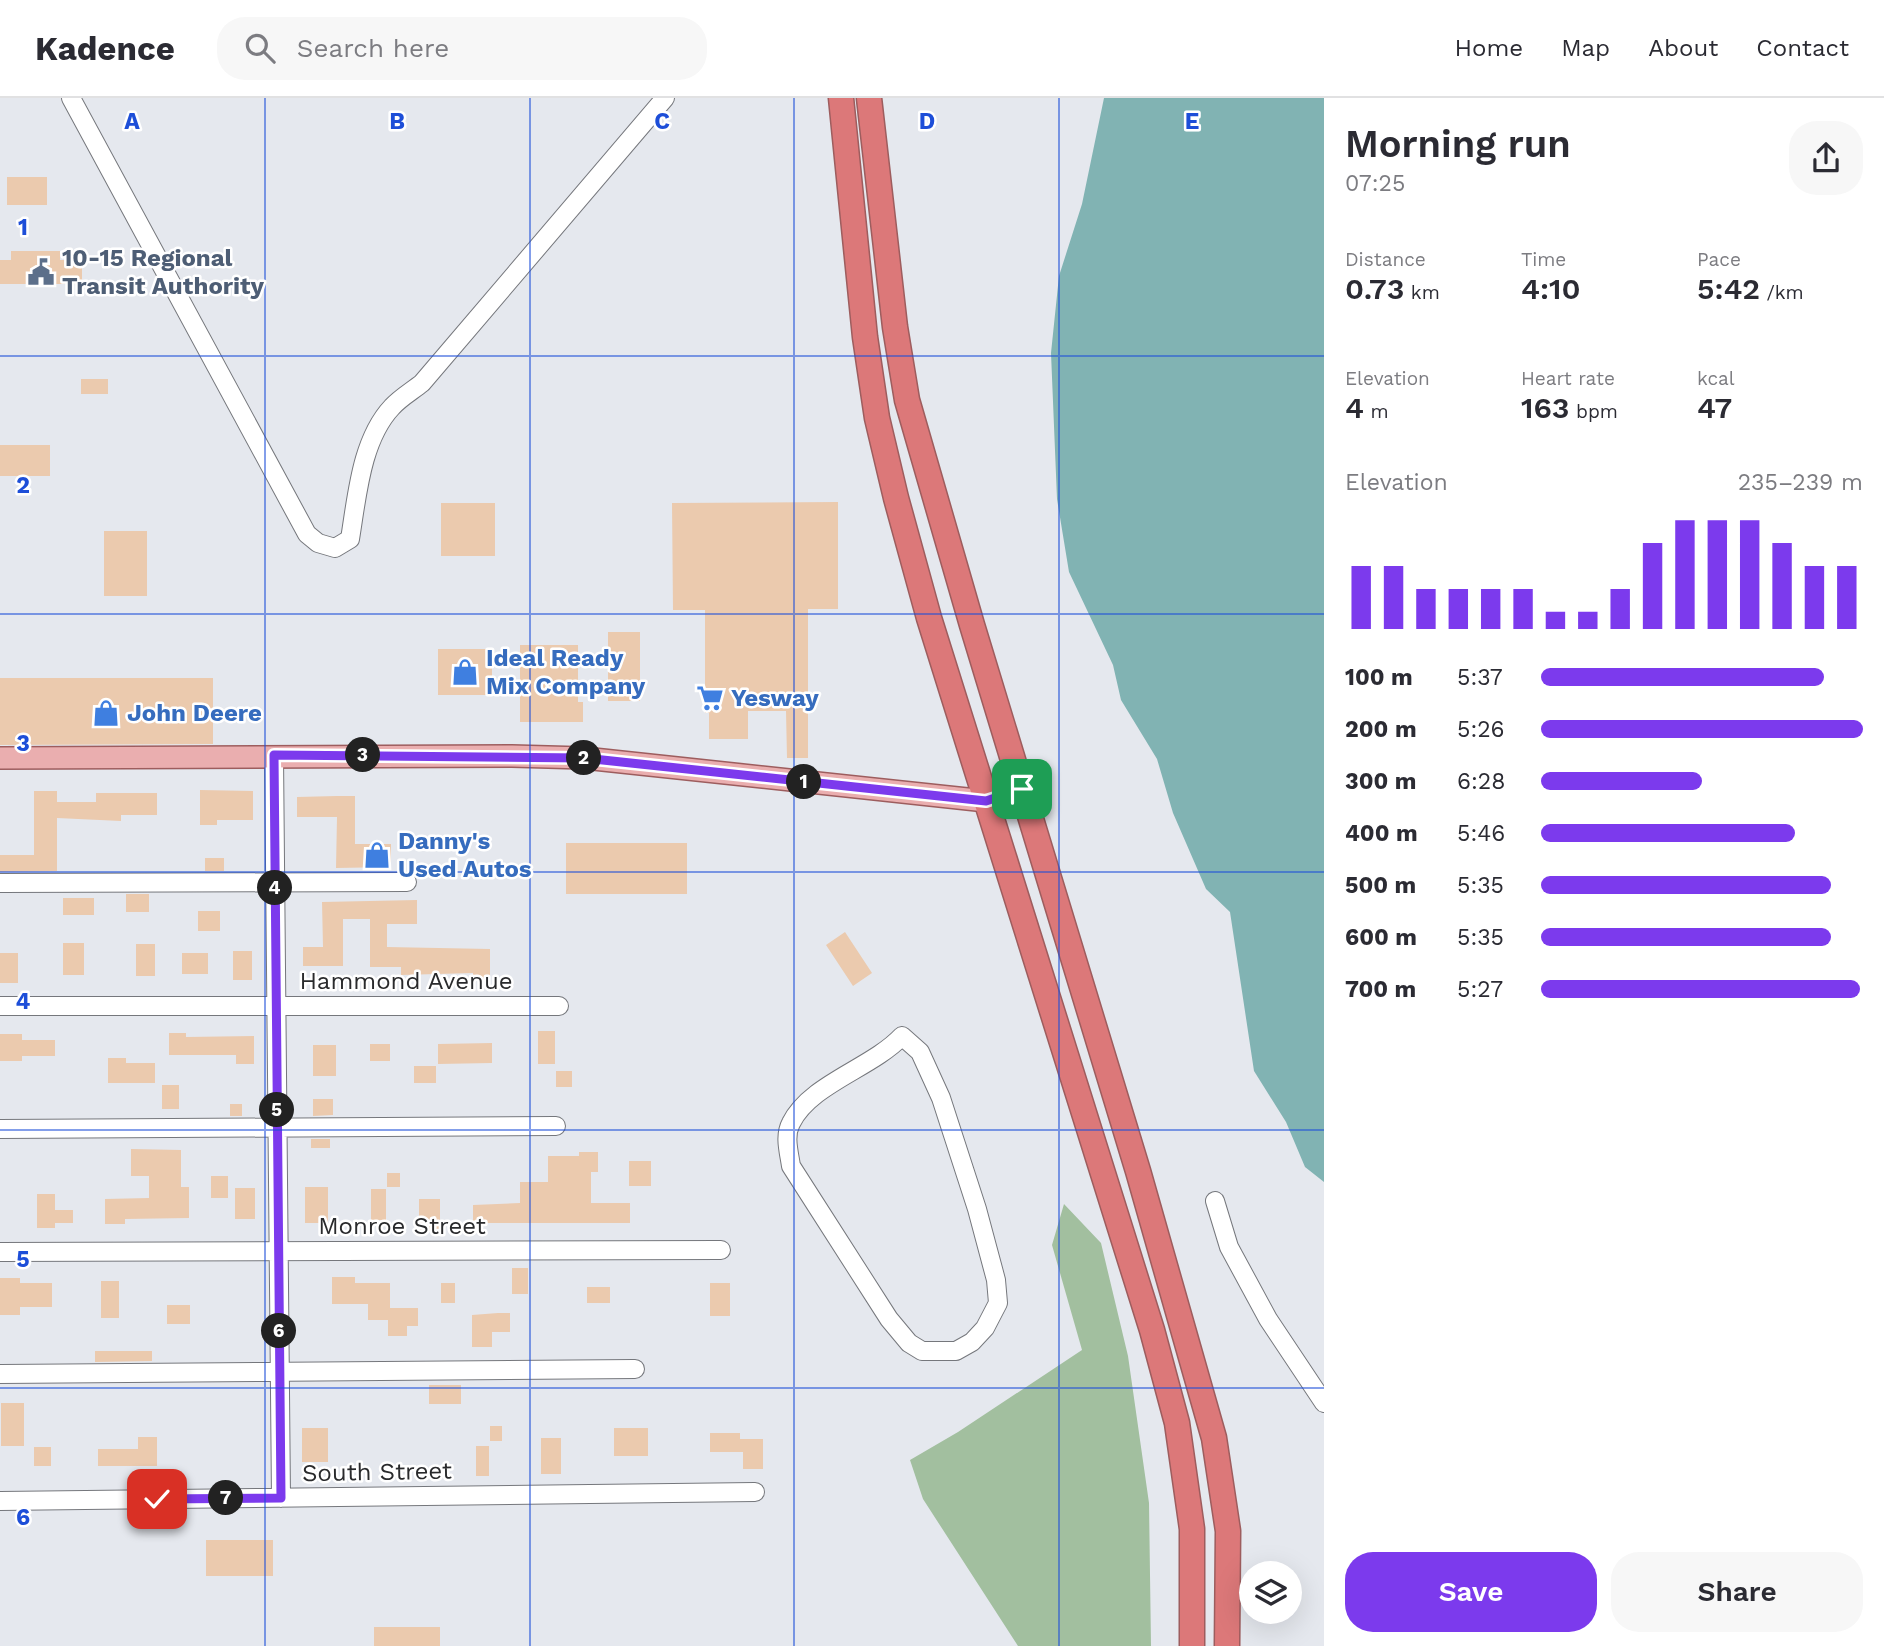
<!DOCTYPE html>
<html lang="en">
<head>
<meta charset="utf-8">
<style>
	:root { --surface:#fff; --page:#f7f7f7; --text:#2b2b33; --muted:#7c7c81; --line:#e1e1e2; --accent:#7c3aed }
	body { margin:0; font-family:"Work Sans",sans-serif; background:var(--page); color:var(--text); height:100vh; display:flex; flex-direction:column; font-size:26px; white-space:nowrap }
	* { box-sizing:border-box; margin:0 }
	p { font-size:23px; color:var(--muted) }
	.icon { flex:none; width:38px; height:38px; fill:none; stroke:currentColor; stroke-width:2; stroke-linecap:round; stroke-linejoin:round }
	.map { position:relative; flex:1; overflow:hidden }
	.side { display:flex; flex-direction:column; background:var(--surface); width:560px }
	.side>* { flex:none }
	.buttons { position:absolute; left:1239px; top:1463px; display:grid; gap:14px }
	.buttons a { display:grid; place-items:center; width:63px; height:63px; border-radius:50%; background:var(--surface); box-shadow:0 7px 28px #0002; font-size:35px }
	.pin { position:absolute; display:grid; place-items:center; width:60px; height:60px; color:#fff; margin:-30px; border-radius:14px; box-shadow:0 4px 10px #0006 }
	.km { position:absolute; width:35px; height:35px; margin:-18px; border-radius:50%; background:#222; color:#fff; font-size:19px; line-height:35px; text-align:center }
	.round { display:grid; place-items:center; flex:none; width:74px; height:74px; border-radius:28px; background:var(--page) }
	.head { display:flex; align-items:center; justify-content:space-between; height:119px; padding:0 21px }
	h1 { font-size:38px; font-weight:600; line-height:52px }
	.figures { display:grid; grid-template-columns:repeat(3,1fr); gap:10px; height:119px; padding:7px 21px }
	.figures div { display:grid; align-content:center }
	.figures b { font-size:30px; font-weight:600 }
	.figures small { font-size:19px; font-weight:400 }
	.figures p { font-size:19px }
	.chart { height:196px; padding:14px 21px }
	.chart p { display:flex; justify-content:space-between }
	.chart svg { width:100%; height:126px; margin-top:7px; stroke:var(--accent); stroke-width:6 }
	.primary-button { display:flex; gap:14px; margin-top:auto; padding:14px 21px }
	.primary-button a { flex:1; height:80px; border-radius:28px; background:var(--accent); color:#fff; font-size:28px; font-weight:600; line-height:80px; text-align:center }
	.primary-button a+a { background:var(--page); color:var(--text) }
	ul { padding:0 21px; list-style:none; font-size:23px }
	li { display:grid; grid-template-columns:112px 84px 1fr; align-items:center; height:52px }
	li i { height:18px; border-radius:9px; background:var(--accent) }
	header { display:flex; align-items:center; gap:42px; box-sizing:border-box; height:98px; padding:0 35px; background:var(--surface); border-bottom:2px solid var(--line) }
	header strong { font-size:33px }
	nav { display:flex; gap:38px; margin-inline-start:auto; font-size:24px }
	.search { width:490px; height:63px; background:var(--page); display:flex; align-items:center; gap:18px; box-sizing:border-box; padding:0 24px; border-radius:28px; color:var(--muted); font-size:26px }
	main { display:flex; flex:1; min-height:0 }
	.map>svg:first-child { display:block }
	.forest { fill:#a2bf9f }
	.water { fill:#81b3b3 }
	.building { fill:#ebcaae }
	.lines { fill:none; stroke-linecap:round; stroke-linejoin:round }
	.minor-casing { stroke:#75777c; stroke-width:20 }
	.major-casing { stroke:#9d5d5e; stroke-width:24 }
	.highway-casing { stroke:#9d5d5e; stroke-width:27 }
	.minor { stroke:#fff; stroke-width:18 }
	.major { stroke:#eaaeaf; stroke-width:21 }
	.highway { stroke:#dc7879; stroke-width:24 }
	.route-casing { stroke:#fff; stroke-width:14 }
	.route { stroke:#7c3aed; stroke-width:9 }
	.grid { fill:none; stroke:#1d4ed8; stroke-width:2; stroke-opacity:0.55 }
	.labels { text-anchor:middle; dominant-baseline:central; stroke-width:5; stroke-linejoin:round; paint-order:stroke }
	.service-label { font-size:24px; font-weight:bold; fill:#4e5e75; stroke:#fff; text-anchor:start }
	.shop-label { font-size:24px; font-weight:bold; fill:#366cbe; stroke:#fff; text-anchor:start }
	.street-label { font-size:24px; fill:#292a2c; stroke:#fff }
	.grid-label { font-size:23px; text-anchor:middle; font-weight:bold; fill:#1d4ed8; stroke:#fff; stroke-width:5; stroke-linejoin:round; paint-order:stroke }
</style>
</head>
<body>
<header>
<strong>Kadence</strong>
<div class="search"><svg class="icon" aria-label="search" viewBox="0 0 24 24"><circle cx="10" cy="10" r="6"/><path d="M15 15l6 6"/></svg>Search here</div>
<nav><a>Home</a><a>Map</a><a>About</a><a>Contact</a></nav>
</header>
<main>
<div class="map">
<svg width="1324" height="1548" viewBox="0 0 1324 1548">
	<rect width="100%" height="100%" fill="#e5e8ee"/>
	<path class="forest" d="M1064,1106L1101,1145L1128,1258L1149,1405L1151,1548H1018L923,1401L910,1362L958,1334L1082,1252L1052,1147Z"/>
	<path class="water" d="M1104,0H1324V1084L1305,1069L1286,1024L1254,973L1230,814L1206,791L1173,715L1157,661L1121,602L1113,567L1069,474L1057,401L1051,255L1059,178L1082,106Z"/>
	<path class="building" d="M7,79H47V107H7Z
		M11,153H60V162H82V186H0V162H11Z
		M81,281H108V296H81Z
		M0,347H50V378H0Z
		M838,404V511H808V660H787L786,613H748V641H709V615H705V512H673L672,405Z
		M441,405H495V458H441Z
		M104,433H147V498H104Z
		M608,534H640V603H608Z
		M520,547H578V604H583V624H520Z
		M438,551H492V597H438Z
		M0,580H213V646L0,647Z
		M200,692L253,693V722H217V727H200Z
		M34,693H57V704H96V695H157V717H121V723L57,720V773L0,774V757H34Z
		M337,698H355V746H391V769L336,770L337,719H297V699Z
		M566,745H687V796H566Z
		M205,760H224V773H205Z
		M126,796H149V814H126Z
		M63,800H94V817H63Z
		M417,802V826H387V849L490,851V881H473V875L401,877V869H370V821H343V868H303V849H323L322,804Z
		M198,813H220V833H198Z
		M845,834L872,875L853,888L826,847Z
		M63,845H84V877H63Z
		M136,846H155V878H136Z
		M233,853H252V882H233Z
		M0,855H18V885H0Z
		M182,855H208V876H182Z
		M538,933H555V966H538Z
		M169,935H186V939L254,938V966H236V957H169Z
		M0,936H22V942H55V958H22V963H0Z
		M492,945V965L438,966V946Z
		M370,946H390V963H370Z
		M313,947H336V978H313Z
		M108,960H126V965H155V985H108Z
		M414,968H436V985H414Z
		M556,973H572V989H556Z
		M162,987H179V1011H162Z
		M313,1001H333V1017L313,1018Z
		M230,1006H242V1018H230Z
		M311,1041H330V1050H311Z
		M131,1051L181,1052V1089H189V1120L125,1121V1126H105V1101L149,1100V1078H131Z
		M579,1054H598V1074H591V1105H630V1125H473V1107L520,1105V1084H548V1058H579Z
		M629,1063H651V1088H629Z
		M387,1075H400V1089H387Z
		M211,1078H228V1100H211Z
		M305,1089H328V1125H305Z
		M235,1090H255V1121H235Z
		M371,1091H386V1122H371Z
		M37,1096H55V1112H73V1125H55V1130H37Z
		M419,1101H440V1133H419Z
		M512,1170H528V1196H512Z
		M332,1179H355V1185H390V1210H418V1228H407V1238H388V1222H368V1206H332Z
		M0,1180H20V1185H52V1209H20V1217H0Z
		M101,1183H119V1220H101Z
		M441,1185H455V1205H441Z
		M710,1185H730V1218H710Z
		M587,1189H610V1205H587Z
		M167,1207H190V1226H167Z
		M498,1215H510V1234H492V1249H472V1217Z
		M95,1253H152V1263L95,1264Z
		M429,1287H461V1306H429Z
		M1,1305H24V1348H1Z
		M490,1328H502V1343H490Z
		M302,1330H328V1364H302Z
		M614,1330H648V1358H614Z
		M710,1335H740V1341H763V1371H743V1354H710Z
		M138,1339H157V1368H98V1351H138Z
		M541,1340H561V1376H541Z
		M476,1348H489V1378H476Z
		M34,1349H51V1368H34Z
		M206,1442H273V1478H206Z
		M374,1529H440V1548H374Z"/>
	<g class="lines">
		<defs>
			<path id="minor" d="M71,0L307,436L318,445L335,450L350,441C357,399 361,342 392,309C400,300 412,293 422,285L665,0
				M274,658L281,1400
				M0,785L407,784
				M0,908H559
				M902,938L920,954L941,1000L977,1111L996,1182L998,1205L985,1230L972,1244L956,1253H922L909,1245L889,1221L791,1068C789,1054 784,1038 791,1025C810,986 872,970 902,938Z
				M0,1031L556,1028
				M1215,1103L1229,1149L1268,1221L1324,1305
				M0,1154L721,1152
				M0,1276L635,1271
				M0,1403L755,1394"/>
			<path id="major" d="M0,660L512,658L584,660L986,703L1022,691"/>
			<path id="highway" d="M841,0L865,239L877,320L896,400L929,520L1152,1232L1177,1325L1192,1431V1548
				M869,0L895,229L907,302L972,527L1138,1073L1214,1340L1228,1433L1227,1548"/>
		</defs>
		<use href="#minor" class="minor-casing"/>
		<use href="#major" class="major-casing"/>
		<use href="#highway" class="highway-casing"/>
		<use href="#minor" class="minor"/>
		<use href="#major" class="major"/>
		<use href="#highway" class="highway"/>
	</g>
	<g class="lines">
		<defs>
			<path id="route" d="M157,1401L281,1400L274,657L584,660L986,703L1022,691"/>
		</defs>
		<use href="#route" class="route-casing"/>
		<use href="#route" class="route"/>
	</g>
	<path class="grid" d="M265,0V1548M530,0V1548M794,0V1548M1059,0V1548M0,258H1324M0,516H1324M0,774H1324M0,1032H1324M0,1290H1324"/>
	<defs>
		<symbol id="civic-bare" viewBox="-9 -9 18 18"><path d="M-.6-6.5H3V-4.5H.6V-3L4-1V1h2V6H-6V1h2V-1L-.6-3ZM-1.2 2.5V6h2.4V2.5Z" fill="#5c6f8a" stroke="#fff" stroke-width="2.5" paint-order="stroke"/></symbol>
		<symbol id="shop-bare" viewBox="-9 -9 18 18"><path d="M-5-2.5h2.3a2.7 3.5 0 0 1 5.4 0H5L5.5 6h-11ZM-1.5-2.5h3a1.5 2.3 0 0 0-3 0Z" fill="#3f7fe0" stroke="#fff" stroke-width="2.5" paint-order="stroke"/></symbol>
		<symbol id="supermarket-bare" viewBox="-9 -9 18 18"><path d="M-6-5.5h2.5l.6 2H6L4.5 2H-2.5L-4.4-4H-6ZM-1.5 3.2a1.3 1.3 0 1 0 .1 0ZM3 3.2a1.3 1.3 0 1 0 .1 0Z" fill="#3f7fe0" stroke="#fff" stroke-width="2.5" paint-order="stroke"/></symbol>
	</defs>
	<g fill-rule="evenodd">
		<use href="#civic-bare" x="22" y="155" width="38" height="38"/>
		<use href="#shop-bare" x="446" y="555" width="38" height="38"/>
		<use href="#supermarket-bare" x="691" y="581" width="38" height="38"/>
		<use href="#shop-bare" x="87" y="596" width="38" height="38"/>
		<use href="#shop-bare" x="358" y="738" width="38" height="38"/>
	</g>
	<g class="labels">
		<g class="service-label">
			<text x="62" y="160">10-15 Regional<tspan x="62" dy="28">Transit Authority</tspan></text>
		</g>
		<g class="shop-label">
			<text x="486" y="560">Ideal Ready<tspan x="486" dy="28">Mix Company</tspan></text>
			<text x="731" y="600">Yesway</text>
			<text x="127" y="615">John Deere</text>
			<text x="398" y="743">Danny's<tspan x="398" dy="28">Used Autos</tspan></text>
		</g>
		<g class="street-label">
			<text x="406" y="883">Hammond Avenue</text>
			<text x="402" y="1128">Monroe Street</text>
			<text transform="translate(377 1374) rotate(-1)">South Street</text>
		</g>
	</g>
	<g class="grid-label">
		<text x="132" y="31">A</text>
		<text x="397" y="31">B</text>
		<text x="662" y="31">C</text>
		<text x="927" y="31">D</text>
		<text x="1192" y="31">E</text>
		<text x="23" y="137">1</text>
		<text x="23" y="395">2</text>
		<text x="23" y="653">3</text>
		<text x="23" y="911">4</text>
		<text x="23" y="1169">5</text>
		<text x="23" y="1427">6</text>
	</g>
</svg>
<div class="buttons">
<a><svg class="icon" aria-label="layers" viewBox="0 0 24 24"><path d="M12 4l9 5-9 5-9-5zM3 14l9 5 9-5"/></svg></a>
</div>
<div class="pin" style="left:1022px;top:691px;background:#1e9e55"><svg class="icon" aria-label="arrive" viewBox="0 0 24 24"><path d="M6 21V4h12l-3 4 3 4H6"/></svg></div>
<div class="pin" style="left:157px;top:1401px;background:#d93025"><svg class="icon" aria-label="check" viewBox="0 0 24 24"><path d="M5 12l5 5 9-10"/></svg></div>
<b class="km" style="left:804px;top:684px">1</b>
<b class="km" style="left:584px;top:660px">2</b>
<b class="km" style="left:363px;top:657px">3</b>
<b class="km" style="left:275px;top:790px">4</b>
<b class="km" style="left:277px;top:1012px">5</b>
<b class="km" style="left:279px;top:1233px">6</b>
<b class="km" style="left:226px;top:1400px">7</b>
</div>
<section class="side">
<div class="head"><div><h1>Morning run</h1><p>07:25</p></div><a class="round"><svg class="icon" aria-label="share" viewBox="0 0 24 24"><path d="M12 15V3M7 8l5-5 5 5M5 13v7h14v-7"/></svg></a></div>
<div class="figures">
<div><p>Distance</p><b>0.73<small> km</small></b></div>
<div><p>Time</p><b>4:10</b></div>
<div><p>Pace</p><b>5:42<small> /km</small></b></div>
</div>
<div class="figures">
<div><p>Elevation</p><b>4<small> m</small></b></div>
<div><p>Heart rate</p><b>163<small> bpm</small></b></div>
<div><p>kcal</p><b>47</b></div>
</div>
<div class="chart"><p><span>Elevation</span>235–239 m</p>
<svg viewBox="0 0 160 44" preserveAspectRatio="none"><path d="M5 44V22M15 44V22M25 44V30M35 44V30M45 44V30M55 44V30M65 44V38M75 44V38M85 44V30M95 44V14M105 44V6M115 44V6M125 44V6M135 44V14M145 44V22M155 44V22"/></svg>
</div>
<ul>
<li><b>100 m</b>5:37<i style="width:88%"></i></li>
<li><b>200 m</b>5:26<i style="width:100%"></i></li>
<li><b>300 m</b>6:28<i style="width:50%"></i></li>
<li><b>400 m</b>5:46<i style="width:79%"></i></li>
<li><b>500 m</b>5:35<i style="width:90%"></i></li>
<li><b>600 m</b>5:35<i style="width:90%"></i></li>
<li><b>700 m</b>5:27<i style="width:99%"></i></li>
</ul>
<div class="primary-button"><a>Save</a><a>Share</a></div>
</section>
</main>
</body>
</html>
